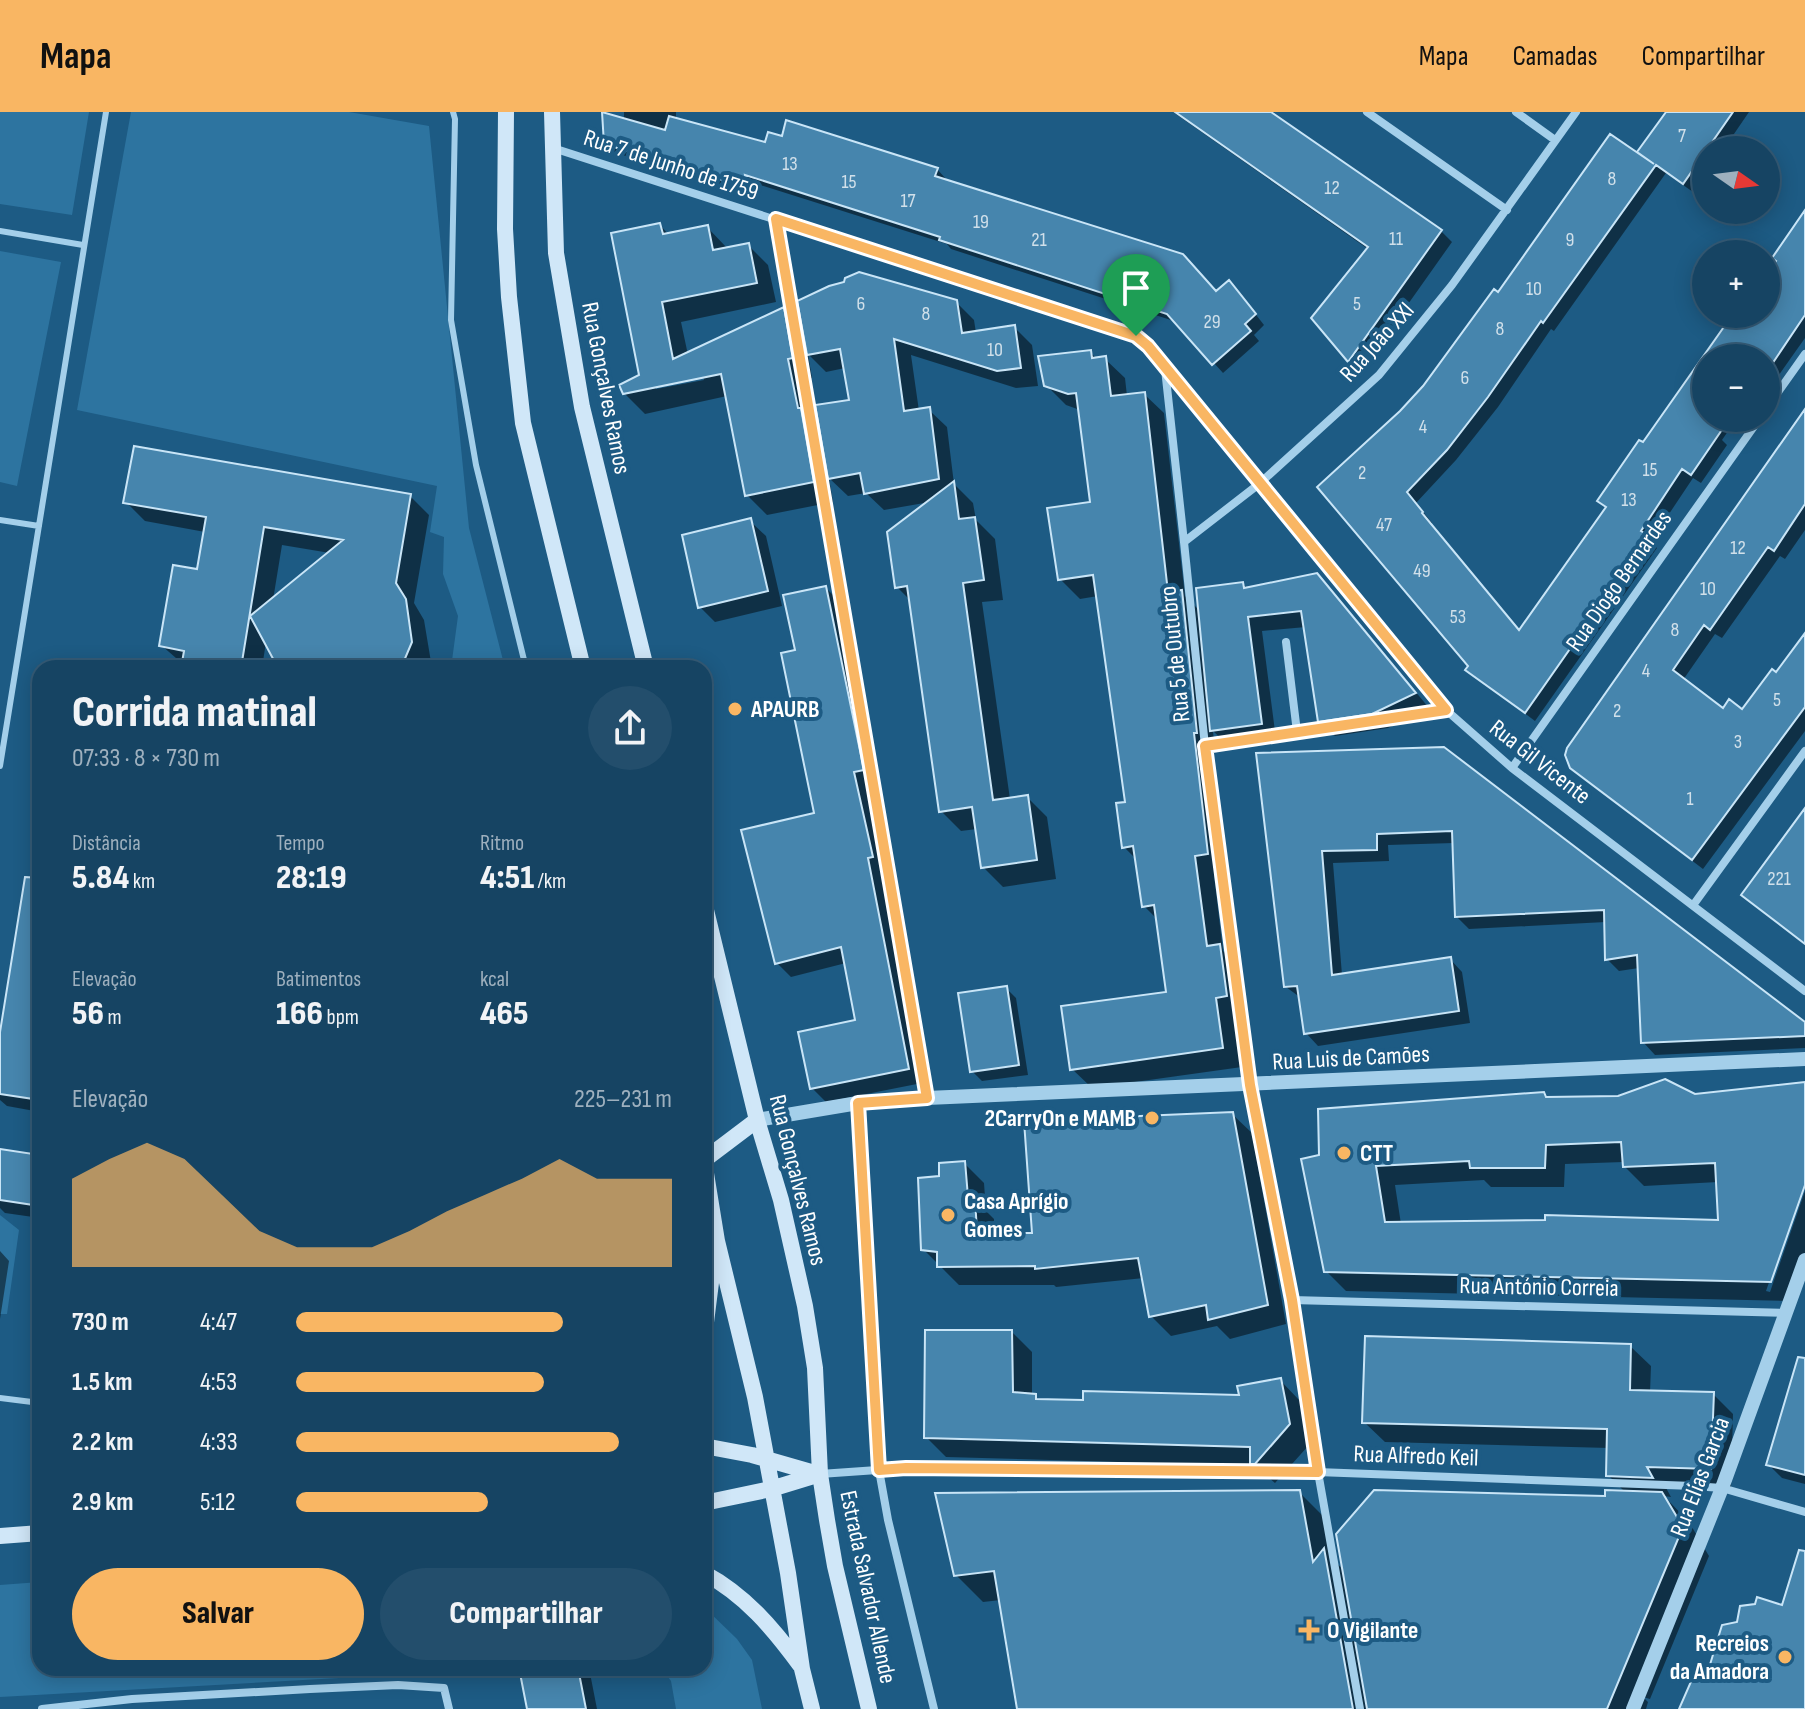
<!DOCTYPE html>
<html lang="pt">
<head>
<meta charset="utf-8">
<style>
	:root { --surface:#164463; --page:#234e6c; --text:#f1f3f6; --muted:#9eb0be; --line:#355c78; --accent:#f9b663 }
	body { margin:0; font-family:"Sofia Sans Condensed",sans-serif; background:var(--page); color:var(--text); height:100vh; display:flex; flex-direction:column; font-size:30px; white-space:nowrap }
	* { box-sizing:border-box; margin:0 }
	p { font-size:26px; color:var(--muted) }
	.icon { flex:none; width:44px; height:44px; fill:none; stroke:currentColor; stroke-width:2; stroke-linecap:round; stroke-linejoin:round }
	.map { position:relative; flex:1; overflow:hidden }
	.details { position:absolute; left:32px; top:548px; width:680px; height:1016px; display:flex; flex-direction:column; background:var(--surface); border-radius:24px; box-shadow:0 4px 20px #0003,0 0 0 2px var(--line) }
	.details>* { flex:none }
	.needle { width:52px; rotate:104deg }
	.buttons { position:absolute; left:1692px; top:24px; display:grid; gap:16px }
	.buttons a { display:grid; place-items:center; width:88px; height:88px; border-radius:50%; background:var(--surface); box-shadow:0 4px 20px #0003,0 0 0 2px var(--line); font-size:40px }
	.pin { position:absolute; display:grid; place-items:center; width:68px; height:68px; color:#fff; margin:-82px -34px; border-radius:50% 50% 50% 0; rotate:-45deg; box-shadow:0 0 8px #0007 }
	.pin .icon { rotate:45deg }
	.round { display:grid; place-items:center; flex:none; width:84px; height:84px; border-radius:42px; background:var(--page) }
	.headline { display:flex; align-items:center; justify-content:space-between; height:136px; padding:0 40px }
	h1 { font-size:44px; font-weight:800; line-height:60px }
	.figures { display:grid; grid-template-columns:repeat(3,1fr); gap:12px; height:136px; padding:8px 40px }
	.figures div { display:grid; align-content:center }
	.figures b { font-size:34px; font-weight:800 }
	.figures small { font-size:22px; font-weight:400 }
	.figures p { font-size:22px }
	.chart { height:224px; padding:16px 40px }
	.chart p { display:flex; justify-content:space-between }
	.chart svg { width:100%; height:144px; margin-top:8px; fill:var(--accent); opacity:.7 }
	.action { display:flex; gap:16px; margin-top:auto; padding:16px 40px }
	.action a { flex:1; height:92px; border-radius:48px; background:var(--accent); color:#111; font-size:32px; font-weight:800; line-height:92px; text-align:center }
	.action a+a { background:var(--page); color:var(--text) }
	ul { padding:0 40px; list-style:none; font-size:26px }
	li { display:grid; grid-template-columns:128px 96px 1fr; align-items:center; height:60px }
	li i { height:20px; border-radius:10px; background:var(--accent) }
	header { display:flex; align-items:center; gap:48px; box-sizing:border-box; height:112px; padding:0 40px; background:var(--accent); color:#111 }
	header strong { font-size:38px }
	nav { display:flex; gap:44px; margin-inline-start:auto; font-size:28px }
	.map>svg:first-child { display:block }
	.green { fill:#2d74a0 }
	.shadow { fill:#0007; fill-rule:evenodd }
	.building { fill:#4685ad; stroke:#c9e5f7; stroke-width:2; fill-rule:evenodd }
	.lines { fill:none; stroke-linecap:round; stroke-linejoin:round }
	.service { stroke:#a4cfea; stroke-width:6 }
	.minor { stroke:#a4cfea; stroke-width:8 }
	.tertiary { stroke:#a4cfea; stroke-width:14 }
	.secondary { stroke:#d0e7f8; stroke-width:16 }
	.route-casing { stroke:#fff; stroke-width:16 }
	.route { stroke:#f9b663; stroke-width:10 }
	.poi-dot { fill:#f9b663; stroke:#1d5b84; stroke-width:3 }
	.labels { text-anchor:middle; dominant-baseline:central; stroke-width:8; stroke-linejoin:round; paint-order:stroke }
	.number-label { font-size:20px; fill:#d1e0ea }
	.street-label { font-size:24px; fill:#fff; stroke:#1d5b84 }
	.poi-label { font-size:24px; font-weight:bold; fill:#fff; stroke:#1d5b84; text-anchor:start }
</style>
</head>
<body>
<header>
<strong>Mapa</strong>
<nav><a>Mapa</a><a>Camadas</a><a>Compartilhar</a></nav>
</header>
<div class="map">
<svg width="1805" height="1597" viewBox="0 0 1805 1597">
	<rect width="100%" height="100%" fill="#1d5b84"/>
	<path class="green" d="M0,0H89L72,103L0,92Z
		M131,0H349L429,14L469,416L505,556H451L458,504L443,462L444,425L430,420L437,374L77,298Z
		M0,139L61,150L17,374L0,370Z
		M0,1103L19,1118L7,1202H0Z
		M40,1470V1556H451L429,1561L0,1585V1473Z
		M704,1495L737,1527L752,1548L762,1597H676L671,1569L661,1556H704Z"/>
	<path class="shadow" d="M624,0H676V9L766,33L937,57L946,67L945,69L1217,181H1239L1264,213L1254,223L1259,229L1223,261L1177,210L951,137L947,132L754,71L756,84L616,41L606,31L624,8Z
		M1173,0H1270L1441,119L1452,130L1360,260L1314,206L1368,137Z
		M1668,0H1749L1723,38H1706V62L1693,80L1666,61L1554,219L1551,217L1498,295L1456,348L1416,391L1432,411L1430,412L1520,520L1607,396L1600,389L1643,333L1710,237L1743,202H1766V167L1805,113V226L1769,277L1766,275V246H1706V306H1737L1722,328L1727,333L1701,371L1693,366L1651,429L1657,436L1535,609L1468,558L1471,554L1320,375L1401,300L1498,182L1645,48Z
		M660,113L669,123L707,115L728,137L748,133L768,153L776,190L681,210L688,243L784,197L804,218L956,190L974,208L976,221L1015,216L1032,233L1038,274L1016,276L911,243L919,299L929,298L947,315L954,372L973,391L976,408L995,427L1003,488L982,490L1010,687L1027,685L1047,705L1056,767L1003,775L983,755L977,717L961,719L941,699L911,489L897,475L930,390L884,398L866,381L848,384L829,366L833,390L767,403L747,383L727,284L645,302L624,281L641,265ZM808,242L826,260L845,256L851,289L822,319L817,314L807,267L812,266ZM703,264L704,268L656,277V273Z
		M1090,240L1097,247H1105L1125,266L1127,284L1144,282L1164,301L1185,484L1200,499L1243,472L1248,477L1332,479L1429,596L1388,616L1335,624L1320,609L1306,515L1262,519L1276,627L1228,633L1213,619L1215,640H1212L1227,761L1214,763L1223,839L1239,854L1246,903L1235,905L1242,955L1092,976L1072,957L1168,881L1158,808L1144,794L1137,748L1124,735L1127,691L1098,484L1080,487L1060,467L1092,392L1080,298L1066,293L1046,273Z
		M1805,301V418L1785,447L1780,444L1722,526L1715,522L1683,568L1724,599L1743,600L1777,563L1805,524V619L1703,757L1583,666L1568,637Z
		M410,384L429,403L414,491L424,508L431,550L428,556H280L266,530L262,556H183L184,553L161,533L199,459L205,420L145,409L126,390ZM282,433L330,441L273,488Z
		M750,409L766,424L782,494L715,510L700,495Z
		M826,476L840,490L877,672L867,674L886,759L881,760L922,971L826,990L812,976L858,910L846,851L791,865L777,851L817,702L797,539Z
		M1442,637L1805,913V936L1655,943L1643,930L1639,856L1619,859L1607,847L1606,810L1469,817L1457,805L1454,731L1388,733L1389,749L1333,751L1342,863L1450,847L1462,860L1470,911L1318,934L1306,921L1301,886L1286,875L1258,643Z
		M1805,701V833L1744,783Z
		M40,788V1000L7,994L0,988V932Z
		M1006,876L1016,886L1028,963L982,969L972,959Z
		M1805,972V1067L1766,1179L1770,1180L1805,1079V1148L1791,1189L1346,1179L1326,1159L1321,1045L1547,986L1695,984ZM1624,1050V1054L1644,1074L1718,1070L1720,1110L1401,1112L1395,1073L1484,1068L1491,1075H1564L1565,1052Z
		M1232,1002L1252,1021L1286,1212L1230,1227L1217,1214L1171,1224L1151,1204L1144,1166L1056,1175L1054,1173H959L923,1137L941,1066L964,1051L984,1071L986,1099L994,1107V1123H1034Z
		M0,1039L40,1045V1106L5,1101L0,1096Z
		M0,1139L9,1149L0,1207Z
		M1012,1220L1032,1240V1283L1040,1289L1084,1290L1241,1285L1280,1268L1300,1289L1309,1333L1275,1371L1255,1354L946,1345L926,1325Z
		M1630,1234L1651,1254L1650,1281L1713,1282L1733,1302L1731,1376L1665,1374L1671,1385L1664,1384L1689,1410L1709,1444L1650,1587L1643,1585L1648,1590L1646,1597H1019L1001,1488L983,1490L956,1463L1299,1380L1327,1408L1334,1449L1345,1459L1625,1380L1608,1363L1609,1336L1385,1330L1364,1310Z
		M1805,1259V1372L1782,1366L1768,1352Z
		M521,1556H589L597,1597H529Z"/>
	<path class="building" d="M602,0L665,18L669,4L765,30L768,20L782,24L786,8L938,56L935,64L1183,142L1216,179L1229,168L1256,202L1245,212L1251,219L1212,253L1167,202L939,128L940,125L745,63L748,76L604,32Z
		M1175,0H1271L1442,118L1348,250L1311,206L1368,135Z
		M1666,0H1733L1683,72L1656,53L1543,211L1541,209L1488,285L1447,338L1407,380L1423,400L1422,401L1519,518L1606,395L1597,389L1639,328L1643,330L1733,202H1766V164L1776,149L1772,146L1805,98V203L1766,261V246H1706V306H1730L1691,363L1682,357L1641,419L1649,424L1525,601L1465,558L1468,554L1317,375L1400,299L1423,274L1494,177L1498,180L1610,22L1654,52L1637,40Z
		M660,111L663,122L708,113L713,138L749,131L757,171L662,190L673,247L784,195L793,246L788,247L798,296H801L814,370L745,384L721,262L623,282L619,273L639,263L611,121Z
		M859,160L957,188L962,221L1015,213L1021,256L997,259L894,227L904,299L930,295L939,367L864,382L860,361L828,367L815,293L849,288L840,237L807,243L797,189L829,174L844,170L845,166Z
		M1091,238L1092,246L1106,244L1111,284L1145,280L1168,480L1182,478L1197,621H1194L1208,742L1195,744L1207,834L1220,832L1227,884L1216,886L1223,936L1070,958L1061,894L1166,880L1154,793L1142,795L1133,734L1122,736L1116,691L1125,690L1093,463L1058,468L1047,396L1090,390L1076,281L1068,282L1044,274L1038,244Z
		M1805,297V392L1774,439L1768,435L1710,518L1704,513L1673,558L1723,596L1729,587L1742,597L1772,557L1776,560L1805,521V595L1692,748L1570,656L1565,643L1567,636Z
		M134,334L411,382L396,471L406,487L412,530L401,556H278L250,504L343,428L264,415L241,556H181L184,539L159,534L173,453L197,457L206,405L123,391Z
		M954,369L959,407L975,405L984,468L963,471L993,688L1028,683L1037,748L981,756L972,695L939,700L907,474L895,476L887,420Z
		M751,406L768,479L698,496L682,423Z
		M1317,461L1416,581L1372,602L1318,610L1301,499L1248,505L1262,612L1210,619L1196,476L1243,470L1244,476Z
		M826,474L864,658L854,660L873,745L868,746L909,957L810,977L798,920L855,908L841,835L775,852L741,718L814,701L781,541L795,538L783,483Z
		M1444,635L1805,910V924L1641,931L1637,843L1605,848L1604,798L1455,805L1452,719L1377,722V738L1322,739L1332,863L1451,845L1459,899L1304,922L1297,874L1284,875L1256,641Z
		M1805,696V832L1741,783Z
		M25,765L40,766V988L0,982V920Z
		M1007,874L1019,953L970,960L958,881Z
		M1665,967L1695,982L1805,970V1073L1771,1170L1324,1160L1301,1047L1319,1043L1318,997L1544,980L1546,985L1618,984ZM1621,1030L1623,1055L1715,1051L1718,1108L1545,1103V1108L1385,1110L1376,1054L1469,1049L1470,1056H1545L1546,1033Z
		M1233,1000L1268,1193L1208,1208L1206,1193L1149,1205L1138,1146L1035,1157V1154L937,1155V1140L921,1138L918,1066L939,1064V1051L965,1049L968,1085H975L977,1121H1032L1024,1009Z
		M0,1037L40,1043V1094L0,1088Z
		M925,1218H1012L1013,1280L1036,1282V1287L1083,1288V1279L1239,1283L1237,1274L1281,1266L1290,1312L1255,1352H1250V1335L924,1326Z
		M1365,1224L1631,1232L1630,1278L1714,1280L1711,1357L1647,1355L1653,1366L1606,1364L1607,1317L1362,1311Z
		M1798,1245L1805,1246V1363L1766,1353Z
		M1300,1378L1313,1450L1324,1436L1353,1597H1017L994,1459L954,1464L935,1381Z
		M1374,1378L1605,1384V1378L1662,1380L1683,1415L1607,1597H1367L1336,1422Z
		M1799,1438L1805,1439V1597H1679L1693,1565L1705,1569L1722,1513L1737,1510L1740,1494L1755,1492L1757,1485L1782,1493Z
		M519,1556H578L586,1597H527Z"/>
	<g class="lines">
		<path class="service" d="M453,0L455,7L451,208L476,353L526,556
			M0,119L83,133
			M0,408L39,414
			M0,654L106,0
			M0,1286L40,1291"/>
		<path class="minor" d="M1367,0L1507,98
			M1516,0L1555,28
			M553,36L1136,224L1148,234L1446,598L1512,656L1805,879
			M776,107L927,986
			M1165,257L1184,430
			M1766,297L1805,242
			M1286,530L1297,620
			M1205,634L1446,598
			M1512,656L1760,306
			M1694,792L1805,639
			M858,991L879,1358L888,1408L934,1597
			M1292,1188L1785,1201
			M820,1362L906,1356L1290,1359L1693,1374L1722,1376L1805,1400
			M42,1597L132,1587L310,1577L398,1573L444,1576L449,1597
			M1360,1597L1318,1360L1292,1188L1250,973L1205,634L1184,430L1259,372L1379,263L1452,173L1576,0"/>
		<path class="tertiary" d="M757,1008L858,991L927,986L1805,947
			M1633,1597L1722,1376L1805,1148"/>
		<path class="secondary" d="M506,0L505,117L509,185L523,311L583,556
			M552,0L556,141L582,295L646,556
			M704,790L757,1008L781,1088L805,1194L815,1256L820,1362L827,1408L835,1454L869,1597
			M704,1048L757,1008
			M704,1049L717,1129L755,1285L788,1461L802,1557L812,1597
			M704,1226L715,1139
			M704,1334L752,1343L818,1362
			M704,1391L771,1377L820,1362
			M0,1424L40,1421
			M704,1461C745,1483 773,1516 800,1553"/>
	</g>
	<g class="lines">
		<defs>
			<path id="route" d="M776,107L1136,224L1148,234L1446,598L1205,634L1250,973L1292,1188L1318,1360L906,1356L879,1358L858,991L927,986Z"/>
		</defs>
		<use href="#route" class="route-casing"/>
		<use href="#route" class="route"/>
	</g>
	<g class="poi-dot">
		<circle cx="735" cy="597" r="8"/>
		<circle cx="1152" cy="1006" r="8"/>
		<circle cx="1344" cy="1041" r="8"/>
		<circle cx="948" cy="1103" r="8"/>
		<path d="M1305 1506h8v8h8v8h-8v8h-8v-8h-8v-8h8z"/>
		<circle cx="1785" cy="1545" r="8"/>
	</g>
	<g class="labels">
		<g class="number-label">
			<text x="1682" y="24">7</text>
			<text x="790" y="52">13</text>
			<text x="1612" y="67">8</text>
			<text x="849" y="70">15</text>
			<text x="1332" y="76">12</text>
			<text x="908" y="89">17</text>
			<text x="981" y="110">19</text>
			<text x="1396" y="127">11</text>
			<text x="1039" y="128">21</text>
			<text x="1570" y="128">9</text>
			<text x="1534" y="177">10</text>
			<text x="861" y="192">6</text>
			<text x="1357" y="192">5</text>
			<text x="926" y="202">8</text>
			<text x="1212" y="210">29</text>
			<text x="1500" y="217">8</text>
			<text x="995" y="238">10</text>
			<text x="1465" y="266">6</text>
			<text x="1423" y="315">4</text>
			<text x="1650" y="358">15</text>
			<text x="1362" y="361">2</text>
			<text x="1629" y="388">13</text>
			<text x="1384" y="413">47</text>
			<text x="1738" y="436">12</text>
			<text x="1422" y="459">49</text>
			<text x="1708" y="477">10</text>
			<text x="1458" y="505">53</text>
			<text x="1675" y="518">8</text>
			<text x="1646" y="559">4</text>
			<text x="1777" y="588">5</text>
			<text x="1617" y="599">2</text>
			<text x="1738" y="630">3</text>
			<text x="1690" y="687">1</text>
			<text x="1779" y="767">221</text>
		</g>
		<g class="street-label">
			<text transform="translate(671 53) rotate(18)">Rua 7 de Junho de 1759</text>
			<text transform="translate(1377 230) rotate(-48)">Rua João XXI</text>
			<text transform="translate(606 276) rotate(79)">Rua Gonçalves Ramos</text>
			<text transform="translate(1619 469) rotate(-55)">Rua Diogo Bernardes</text>
			<text transform="translate(1175 542) rotate(-96)">Rua 5 de Outubro</text>
			<text transform="translate(1540 650) rotate(38)">Rua Gil Vicente</text>
			<text transform="translate(1351 946) rotate(-3)">Rua Luis de Camões</text>
			<text transform="translate(798 1068) rotate(76)">Rua Gonçalves Ramos</text>
			<text transform="translate(1539 1175) rotate(1)">Rua António Correia</text>
			<text transform="translate(1416 1344) rotate(2)">Rua Alfredo Keil</text>
			<text transform="translate(1700 1365) rotate(-69)">Rua Elias Garcia</text>
			<text transform="translate(868 1475) rotate(78)">Estrada Salvador Allende</text>
		</g>
		<g class="poi-label">
			<text x="751" y="597">APAURB</text>
			<text x="1136" y="1006" text-anchor="end">2CarryOn e MAMB</text>
			<text x="1360" y="1041">CTT</text>
			<text x="964" y="1089">Casa Aprígio<tspan x="964" dy="28">Gomes</tspan></text>
			<text x="1327" y="1518">O Vigilante</text>
			<text x="1769" y="1531" text-anchor="end">Recreios<tspan x="1769" dy="28">da Amadora</tspan></text>
		</g>
	</g>
</svg>
<div class="buttons">
<a><svg class="needle" viewBox="-14 -14 28 28"><path d="M0-13l5 13h-10z" fill="#e53935"/><path d="M0 13l5-13h-10z" fill="#9eb0be"/></svg></a>
<a>+</a>
<a>−</a>
</div>
<div class="pin" style="left:1136px;top:224px;background:#1e9e55"><svg class="icon" aria-label="arrive" viewBox="0 0 24 24"><path d="M6 21V4h12l-3 4 3 4H6"/></svg></div>
<section class="details">
<div class="headline"><div><h1>Corrida matinal</h1><p>07:33 · 8 × 730 m</p></div><a class="round"><svg class="icon" aria-label="share" viewBox="0 0 24 24"><path d="M12 15V3M7 8l5-5 5 5M5 13v7h14v-7"/></svg></a></div>
<div class="figures">
<div><p>Distância</p><b>5.84<small> km</small></b></div>
<div><p>Tempo</p><b>28:19</b></div>
<div><p>Ritmo</p><b>4:51<small> /km</small></b></div>
</div>
<div class="figures">
<div><p>Elevação</p><b>56<small> m</small></b></div>
<div><p>Batimentos</p><b>166<small> bpm</small></b></div>
<div><p>kcal</p><b>465</b></div>
</div>
<div class="chart"><p><span>Elevação</span>225–231 m</p>
<svg viewBox="0 0 160 44" preserveAspectRatio="none"><path d="M0 44V17L10 11L20 6L30 11L40 22L50 33L60 38L70 38L80 38L90 33L100 27L110 22L120 17L130 11L140 17L150 17L160 17V44z"/></svg>
</div>
<ul>
<li><b>730 m</b>4:47<i style="width:71%"></i></li>
<li><b>1.5 km</b>4:53<i style="width:66%"></i></li>
<li><b>2.2 km</b>4:33<i style="width:86%"></i></li>
<li><b>2.9 km</b>5:12<i style="width:51%"></i></li>
</ul>
<div class="action"><a>Salvar</a><a>Compartilhar</a></div>
</section>
</div>
</body>
</html>
